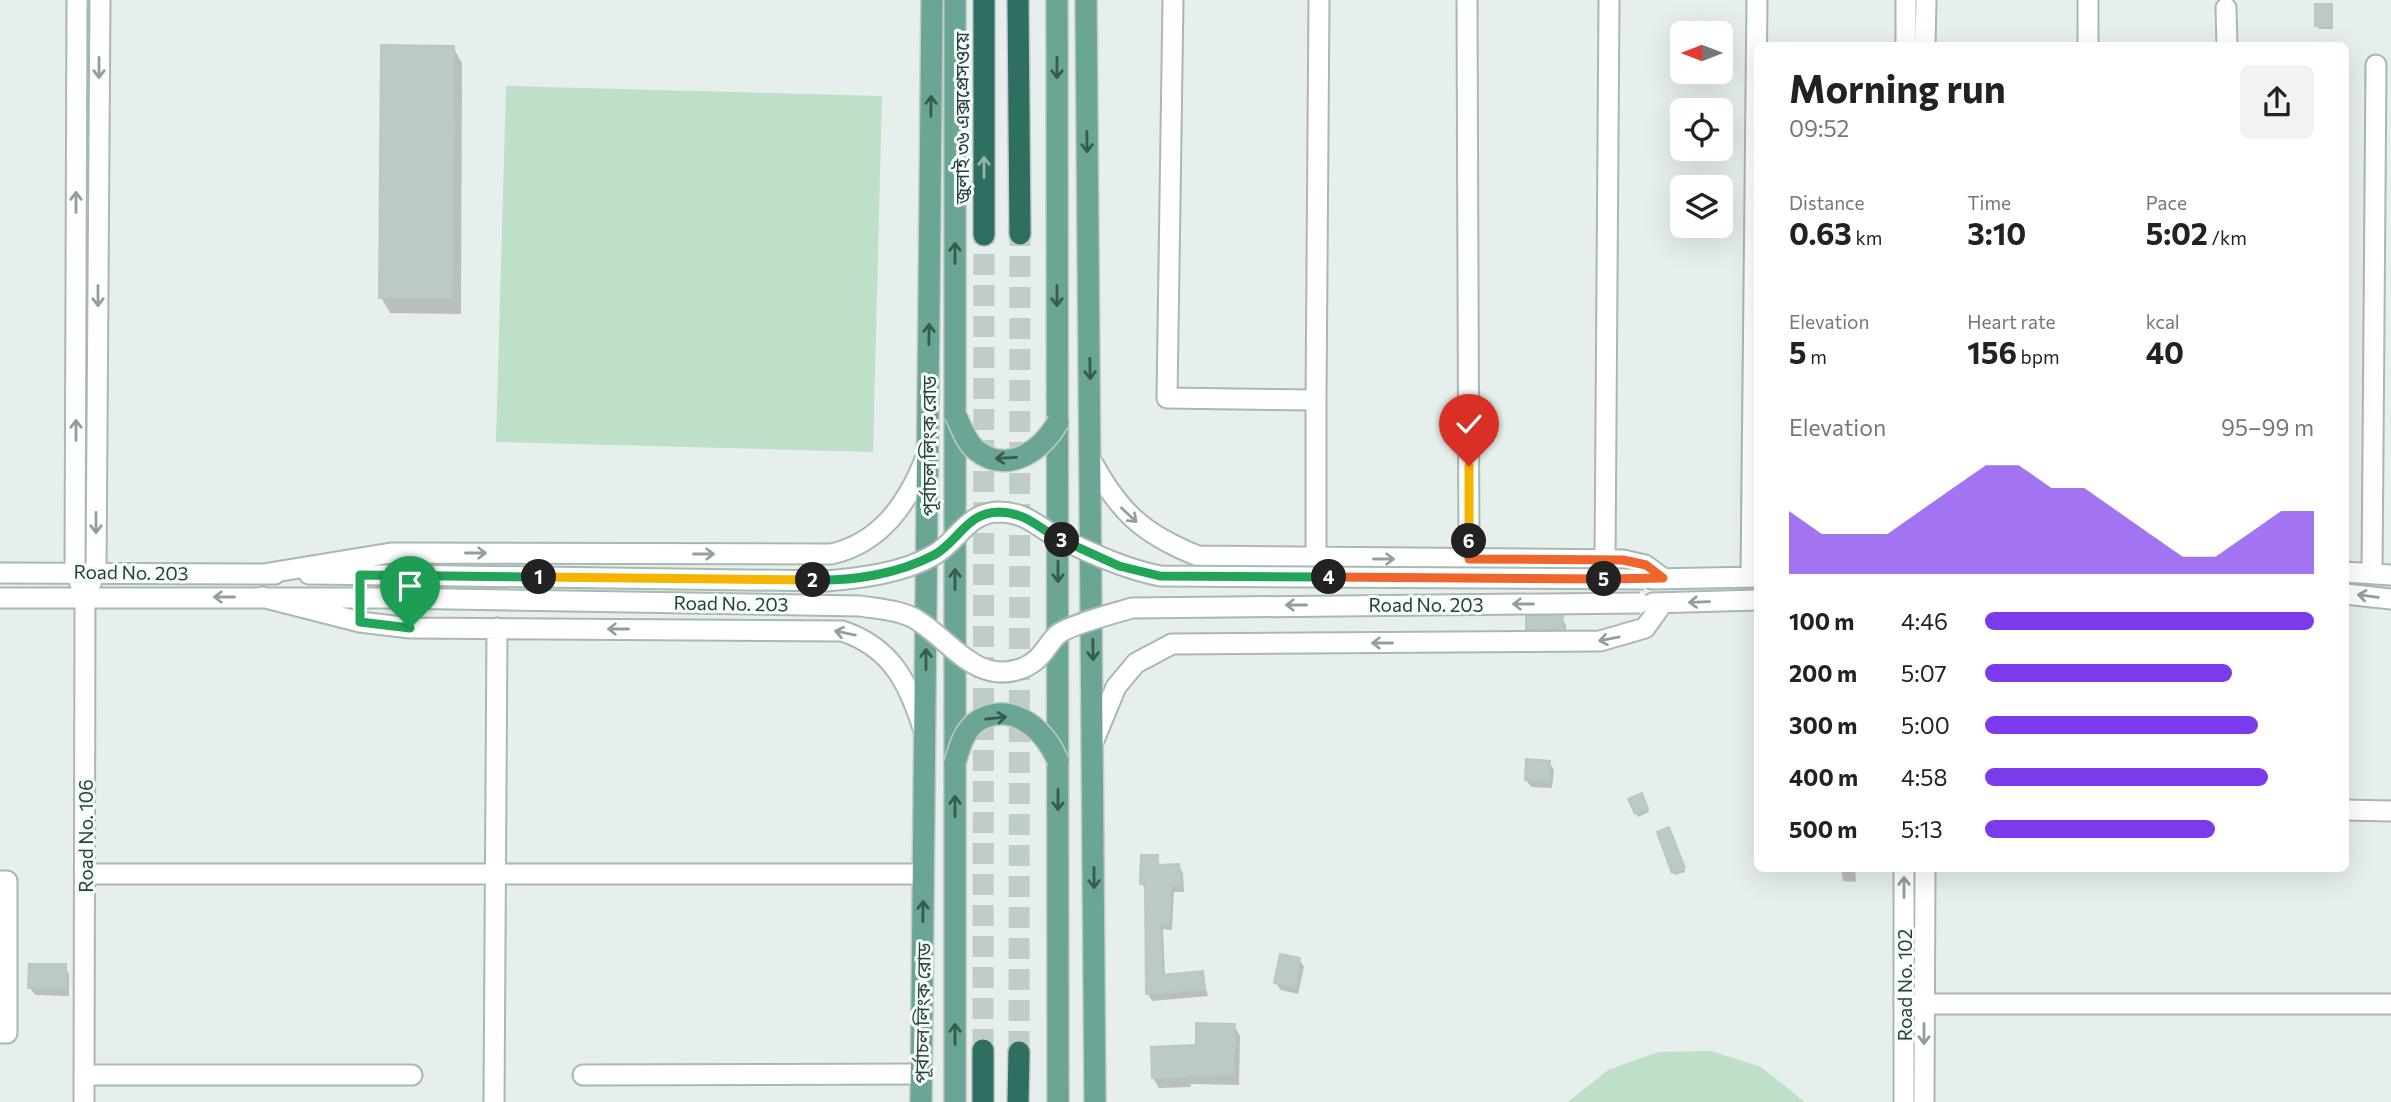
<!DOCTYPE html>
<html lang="en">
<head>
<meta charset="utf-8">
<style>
	:root { --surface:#fff; --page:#f2f2f2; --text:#222; --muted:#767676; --accent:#7c3aed }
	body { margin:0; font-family:Commissioner,"Noto Sans Bengali",sans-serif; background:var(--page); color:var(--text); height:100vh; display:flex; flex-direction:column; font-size:26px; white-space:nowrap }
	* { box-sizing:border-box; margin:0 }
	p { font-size:23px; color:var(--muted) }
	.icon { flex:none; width:38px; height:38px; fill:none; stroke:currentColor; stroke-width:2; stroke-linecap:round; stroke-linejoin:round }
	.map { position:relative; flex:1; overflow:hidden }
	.sheet { position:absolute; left:1754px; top:42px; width:595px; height:830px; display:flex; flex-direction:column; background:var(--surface); border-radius:10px; box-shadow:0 7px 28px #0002 }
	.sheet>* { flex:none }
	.needle { width:46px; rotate:270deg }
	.buttons { position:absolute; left:1670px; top:21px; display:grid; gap:14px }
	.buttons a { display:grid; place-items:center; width:63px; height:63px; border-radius:10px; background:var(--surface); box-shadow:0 7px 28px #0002; font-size:35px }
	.pin { position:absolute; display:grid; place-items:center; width:60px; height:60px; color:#fff; margin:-72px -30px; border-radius:50% 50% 50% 0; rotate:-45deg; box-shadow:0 0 7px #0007 }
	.pin .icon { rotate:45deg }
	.km { position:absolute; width:35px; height:35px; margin:-18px; border-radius:50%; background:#222; color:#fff; font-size:19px; line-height:35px; text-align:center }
	.round { display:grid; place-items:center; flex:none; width:74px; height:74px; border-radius:10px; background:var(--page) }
	.head { display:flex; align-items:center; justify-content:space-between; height:119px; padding:0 35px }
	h1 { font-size:38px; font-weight:700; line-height:52px }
	.stats { display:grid; grid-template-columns:repeat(3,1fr); gap:10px; height:119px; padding:7px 35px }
	.stats div { display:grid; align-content:center }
	.stats b { font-size:30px; font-weight:700 }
	.stats small { font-size:19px; font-weight:400 }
	.stats p { font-size:19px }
	.chart { height:196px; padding:14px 35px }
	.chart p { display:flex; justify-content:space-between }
	.chart svg { width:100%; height:126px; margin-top:7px; fill:var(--accent); opacity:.7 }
	ul { padding:0 35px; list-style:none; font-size:23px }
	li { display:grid; grid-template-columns:112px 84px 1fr; align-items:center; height:52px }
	li i { height:18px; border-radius:9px; background:var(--accent) }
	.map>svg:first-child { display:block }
	.green { fill:#bfe0c8 }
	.shadow { fill:#0003 }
	.building { fill:#bbcac4; stroke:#b8c9c2; stroke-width:2 }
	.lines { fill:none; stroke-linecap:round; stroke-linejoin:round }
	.highway-tunnel { stroke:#bfccc8; stroke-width:21; stroke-dasharray:21 10; stroke-linecap:butt }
	.minor-casing { stroke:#a8b8b2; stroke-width:23 }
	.major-casing { stroke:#c2cac8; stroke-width:24 }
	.highway-casing { stroke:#c2cac8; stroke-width:24 }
	.minor { stroke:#fff; stroke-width:19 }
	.major { stroke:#6aa596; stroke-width:21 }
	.highway { stroke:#2f6f62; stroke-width:21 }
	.minor-bridge-casing { stroke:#a8b8b2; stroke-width:23; stroke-linecap:butt }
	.major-bridge-casing { stroke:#c2cac8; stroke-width:24; stroke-linecap:butt }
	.minor-bridge { stroke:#fff; stroke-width:19 }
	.major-bridge { stroke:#6aa596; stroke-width:21 }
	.oneway { stroke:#92a09c }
	.oneway2 { stroke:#365b51 }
	.oneway3 { stroke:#93b5ae }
	.split-1-casing { stroke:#fff; stroke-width:14 }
	.split-2-casing { stroke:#fff; stroke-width:14 }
	.split-3-casing { stroke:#fff; stroke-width:14 }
	.split-4-casing { stroke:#fff; stroke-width:14 }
	.split-5-casing { stroke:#fff; stroke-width:14 }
	.split-6-casing { stroke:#fff; stroke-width:14 }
	.split-7-casing { stroke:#fff; stroke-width:14 }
	.split-1 { stroke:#22a559; stroke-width:9 }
	.split-2 { stroke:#f5b400; stroke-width:9 }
	.split-3 { stroke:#22a559; stroke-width:9 }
	.split-4 { stroke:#22a559; stroke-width:9 }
	.split-5 { stroke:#f0652b; stroke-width:9 }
	.split-6 { stroke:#f0652b; stroke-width:9 }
	.split-7 { stroke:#f5b400; stroke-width:9 }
	.labels { text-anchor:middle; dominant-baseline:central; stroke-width:6; stroke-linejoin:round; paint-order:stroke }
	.street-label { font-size:19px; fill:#24423a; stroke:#f7fbf9 }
</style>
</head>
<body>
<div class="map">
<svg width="2391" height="1102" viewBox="0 0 2391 1102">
	<rect width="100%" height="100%" fill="#e6efeb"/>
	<path class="green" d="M506,86L882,96L873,452L496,442Z
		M1711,1051L1761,1067L1805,1102H1568L1608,1070L1658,1052Z"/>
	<path class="shadow" d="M2331,6L2333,29H2319L2317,25Z
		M453,47L462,63L461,314L390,313L381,297Z
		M1562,618L1566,625V636H1532L1528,629Z
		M1549,762L1554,770L1552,788L1531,787L1526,780Z
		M1643,798L1649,812L1638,817L1630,800Z
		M1670,832L1685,872L1675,875L1673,872Z
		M1157,857L1161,867L1178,866L1183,873L1184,892H1174L1172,930L1163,929L1165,977L1202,973L1208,996L1152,1001L1148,994L1146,891L1142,884Z
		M1841,868H1855L1856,882L1843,881Z
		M1299,959L1304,967L1298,994L1281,990L1276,983Z
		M64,966L69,974V996L35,995L30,988Z
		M1234,1025L1240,1036L1239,1085L1191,1084V1087L1159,1088L1153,1078L1152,1049L1198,1047Z"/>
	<path class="building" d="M2315,4H2332V26H2315Z
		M381,45L454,46L452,298H379Z
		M1526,616H1563L1562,629H1526Z
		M1526,759L1550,761L1549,781L1525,780Z
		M1642,793L1648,809L1635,814L1628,799Z
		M1669,827L1685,868L1672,873L1657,832Z
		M1141,855H1158V865L1179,864L1181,885L1171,886L1169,923H1160L1162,975L1203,971L1205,989L1146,994L1145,884H1140Z
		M1280,954L1300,958L1295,987L1274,983Z
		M29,964H66V988H28Z
		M1196,1023L1235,1024L1234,1075L1186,1074V1077L1152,1078L1151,1047L1196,1045Z"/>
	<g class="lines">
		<path class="highway-tunnel" d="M983,1050L984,235
			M1019,1052L1020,234"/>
		<defs>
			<path id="minor" d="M77,0L75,571L85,596L84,1102
				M1173,0L1167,398L1316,400L1319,0
				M1467,0L1469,559
				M2088,0V46
				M2226,8L2227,46
				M1906,46V0
				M1925,46L1926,0
				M1316,400V559
				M1091,460C1119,512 1143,534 1198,556L1623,560L1645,565L1663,578
				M1605,560L1609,0
				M2345,572L2391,575
				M0,573L275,574
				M2372,573L2376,65
				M263,574L391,553L831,554C881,543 908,503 926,457
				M309,574L392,575
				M1751,577L1757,0
				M1652,579L1757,577
				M2345,594L2391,599
				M85,596L96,572L100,0
				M262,597L360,622L410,628L842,631C891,647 908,682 923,728
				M0,598H391
				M1653,603L1757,600
				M1094,740L1116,687L1136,663L1172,644L1600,641L1645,628L1663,603
				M2345,810L2391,811
				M85,874H923
				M0,881H7V1033H0
				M1904,1004H2391
				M84,1075H412
				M583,1075L921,1074
				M494,1102L497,628
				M1904,1102V868
				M1924,1102L1925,868"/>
			<path id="major" d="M955,0V1102
				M1057,0L1058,1102
				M1086,0L1095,1102
				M921,1102L932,0"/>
			<path id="highway" d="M984,0V235
				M1018,0L1020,234
				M983,1050V1102
				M1018,1102L1019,1052"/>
		</defs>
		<use href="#minor" class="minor-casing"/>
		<use href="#major" class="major-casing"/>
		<use href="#highway" class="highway-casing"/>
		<use href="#minor" class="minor"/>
		<use href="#major" class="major"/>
		<use href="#highway" class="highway"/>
		<defs>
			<path id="minor-bridge" d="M392,575L826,581C862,578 903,573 934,555C958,541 968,512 999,512C1030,513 1037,528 1061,539C1093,554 1125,569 1160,576L1644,579
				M391,598L860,606C879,609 901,610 917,620C951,641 977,686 1023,668C1042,660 1045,647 1057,635C1066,626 1118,612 1132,608L1640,603"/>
			<path id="major-bridge" d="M955,414C961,426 966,443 977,451C1009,475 1042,450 1058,422
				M955,763C959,749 964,729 979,720C1015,701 1045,731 1058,761"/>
		</defs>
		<use href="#minor-bridge" class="minor-bridge-casing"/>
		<use href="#major-bridge" class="major-bridge-casing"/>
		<use href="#minor-bridge" class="minor-bridge"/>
		<use href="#major-bridge" class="major-bridge"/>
	</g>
	<defs><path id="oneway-shaft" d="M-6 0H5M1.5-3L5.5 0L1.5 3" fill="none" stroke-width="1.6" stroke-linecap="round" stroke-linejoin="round" transform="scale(1.75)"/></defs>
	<g class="oneway">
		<use href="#oneway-shaft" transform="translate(99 68) rotate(90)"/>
		<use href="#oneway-shaft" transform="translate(76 202) rotate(-90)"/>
		<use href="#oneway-shaft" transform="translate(98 296) rotate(90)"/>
		<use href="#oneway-shaft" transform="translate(76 430) rotate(-90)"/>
		<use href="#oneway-shaft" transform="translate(1129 515) rotate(43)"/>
		<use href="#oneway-shaft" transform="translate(96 523) rotate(90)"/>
		<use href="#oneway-shaft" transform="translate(476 553)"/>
		<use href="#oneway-shaft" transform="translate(704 554)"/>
		<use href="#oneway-shaft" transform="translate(1384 559)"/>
		<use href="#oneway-shaft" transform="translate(2368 596) rotate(-173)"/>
		<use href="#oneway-shaft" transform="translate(224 597) rotate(-180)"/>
		<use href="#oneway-shaft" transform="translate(1699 602) rotate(178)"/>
		<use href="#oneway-shaft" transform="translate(1523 604) rotate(180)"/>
		<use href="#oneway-shaft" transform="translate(1296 605) rotate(180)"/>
		<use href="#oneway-shaft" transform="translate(618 629) rotate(-180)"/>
		<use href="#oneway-shaft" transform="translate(845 633) rotate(-168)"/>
		<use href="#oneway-shaft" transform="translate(1609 639) rotate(169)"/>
		<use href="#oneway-shaft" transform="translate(1382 643) rotate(180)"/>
		<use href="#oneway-shaft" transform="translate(1904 887) rotate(-90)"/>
		<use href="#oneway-shaft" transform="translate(1924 1034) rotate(90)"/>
	</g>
	<g class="oneway2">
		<use href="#oneway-shaft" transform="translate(1057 68) rotate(90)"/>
		<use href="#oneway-shaft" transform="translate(931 106) rotate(-89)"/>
		<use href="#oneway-shaft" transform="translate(1087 142) rotate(89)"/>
		<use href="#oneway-shaft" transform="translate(955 253) rotate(-90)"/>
		<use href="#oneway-shaft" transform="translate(1057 296) rotate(90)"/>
		<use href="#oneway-shaft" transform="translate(929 334) rotate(-89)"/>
		<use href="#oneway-shaft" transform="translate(1090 369) rotate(89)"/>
		<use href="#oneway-shaft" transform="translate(1006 458) rotate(177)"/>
		<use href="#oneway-shaft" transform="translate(1058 572) rotate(90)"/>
		<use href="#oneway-shaft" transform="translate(955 579) rotate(-90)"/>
		<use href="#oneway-shaft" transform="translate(1093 650) rotate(89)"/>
		<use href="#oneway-shaft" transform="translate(926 659) rotate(-90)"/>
		<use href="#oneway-shaft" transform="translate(996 718) rotate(-6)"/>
		<use href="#oneway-shaft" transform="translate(1058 800) rotate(90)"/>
		<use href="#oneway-shaft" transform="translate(955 806) rotate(-90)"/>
		<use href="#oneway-shaft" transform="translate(1094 878) rotate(90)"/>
		<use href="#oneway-shaft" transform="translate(923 911) rotate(-89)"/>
		<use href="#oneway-shaft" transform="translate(955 1034) rotate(-90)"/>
	</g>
	<use class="oneway3" href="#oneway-shaft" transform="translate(984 167) rotate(-90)"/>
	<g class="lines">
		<defs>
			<path id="split-1" d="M410,628L360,622V575L539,577"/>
			<path id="split-2" d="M539,577L813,580"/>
			<path id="split-3" d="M813,580C853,581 898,574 934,555C958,542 967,512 999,512C1029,513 1038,529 1062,540"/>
			<path id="split-4" d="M1062,540L1119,566L1160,576L1329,577"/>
			<path id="split-5" d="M1329,577L1604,579"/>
			<path id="split-6" d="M1469,541V559L1623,560L1646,565L1663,578L1604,579"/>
			<path id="split-7" d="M1469,466V541"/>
		</defs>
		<use href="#split-1" class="split-1-casing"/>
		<use href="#split-2" class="split-2-casing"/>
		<use href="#split-3" class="split-3-casing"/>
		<use href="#split-4" class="split-4-casing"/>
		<use href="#split-5" class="split-5-casing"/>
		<use href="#split-6" class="split-6-casing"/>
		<use href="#split-7" class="split-7-casing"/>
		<use href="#split-1" class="split-1"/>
		<use href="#split-2" class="split-2"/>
		<use href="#split-3" class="split-3"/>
		<use href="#split-4" class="split-4"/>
		<use href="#split-5" class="split-5"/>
		<use href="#split-6" class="split-6"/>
		<use href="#split-7" class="split-7"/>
	</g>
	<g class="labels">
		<g class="street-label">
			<text transform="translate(961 118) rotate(-90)">জুলাই ৩৬ এক্সপ্রেসওয়ে</text>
			<text transform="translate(928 446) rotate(-90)">পূর্বাচল লিংক রোড</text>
			<text transform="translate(131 572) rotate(1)">Road No. 203</text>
			<text transform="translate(731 603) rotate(1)">Road No. 203</text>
			<text x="1426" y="604">Road No. 203</text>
			<text transform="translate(85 836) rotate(-90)">Road No. 106</text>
			<text transform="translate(1904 985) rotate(-90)">Road No. 102</text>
			<text transform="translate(922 1013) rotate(-89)">পূর্বাচল লিংক রোড</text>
		</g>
	</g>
</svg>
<div class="buttons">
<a><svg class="needle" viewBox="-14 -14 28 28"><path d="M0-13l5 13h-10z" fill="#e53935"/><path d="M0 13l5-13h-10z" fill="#767676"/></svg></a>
<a><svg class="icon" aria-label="locate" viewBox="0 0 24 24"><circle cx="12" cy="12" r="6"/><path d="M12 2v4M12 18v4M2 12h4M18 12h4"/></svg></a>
<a><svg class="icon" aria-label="layers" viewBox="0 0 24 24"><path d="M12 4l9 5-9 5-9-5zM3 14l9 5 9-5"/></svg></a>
</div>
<div class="pin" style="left:410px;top:628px;background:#1e9e55"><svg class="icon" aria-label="arrive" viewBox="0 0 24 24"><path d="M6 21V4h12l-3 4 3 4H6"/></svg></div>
<div class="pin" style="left:1469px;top:466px;background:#d93025"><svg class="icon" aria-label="check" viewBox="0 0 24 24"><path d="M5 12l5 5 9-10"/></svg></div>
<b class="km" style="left:539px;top:577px">1</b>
<b class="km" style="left:813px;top:580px">2</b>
<b class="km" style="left:1062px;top:540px">3</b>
<b class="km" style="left:1329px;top:577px">4</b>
<b class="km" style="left:1604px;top:579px">5</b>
<b class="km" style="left:1469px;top:541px">6</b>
<section class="sheet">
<div class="head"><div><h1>Morning run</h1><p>09:52</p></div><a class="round"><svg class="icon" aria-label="share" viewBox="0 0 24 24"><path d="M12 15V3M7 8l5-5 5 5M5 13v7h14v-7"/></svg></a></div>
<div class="stats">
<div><p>Distance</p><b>0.63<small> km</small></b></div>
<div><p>Time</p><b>3:10</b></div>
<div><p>Pace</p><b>5:02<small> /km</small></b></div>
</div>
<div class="stats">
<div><p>Elevation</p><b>5<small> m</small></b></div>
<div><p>Heart rate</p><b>156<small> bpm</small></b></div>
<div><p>kcal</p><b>40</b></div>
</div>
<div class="chart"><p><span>Elevation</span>95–99 m</p>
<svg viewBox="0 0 160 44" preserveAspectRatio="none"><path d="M0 44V22L10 30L20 30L30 30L40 22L50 14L60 6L70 6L80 14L90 14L100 22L110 30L120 38L130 38L140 30L150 22L160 22V44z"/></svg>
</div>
<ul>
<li><b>100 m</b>4:46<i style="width:100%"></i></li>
<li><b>200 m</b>5:07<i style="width:75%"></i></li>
<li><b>300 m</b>5:00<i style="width:83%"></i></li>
<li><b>400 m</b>4:58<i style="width:86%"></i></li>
<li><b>500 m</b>5:13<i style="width:70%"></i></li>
</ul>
</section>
</div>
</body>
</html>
